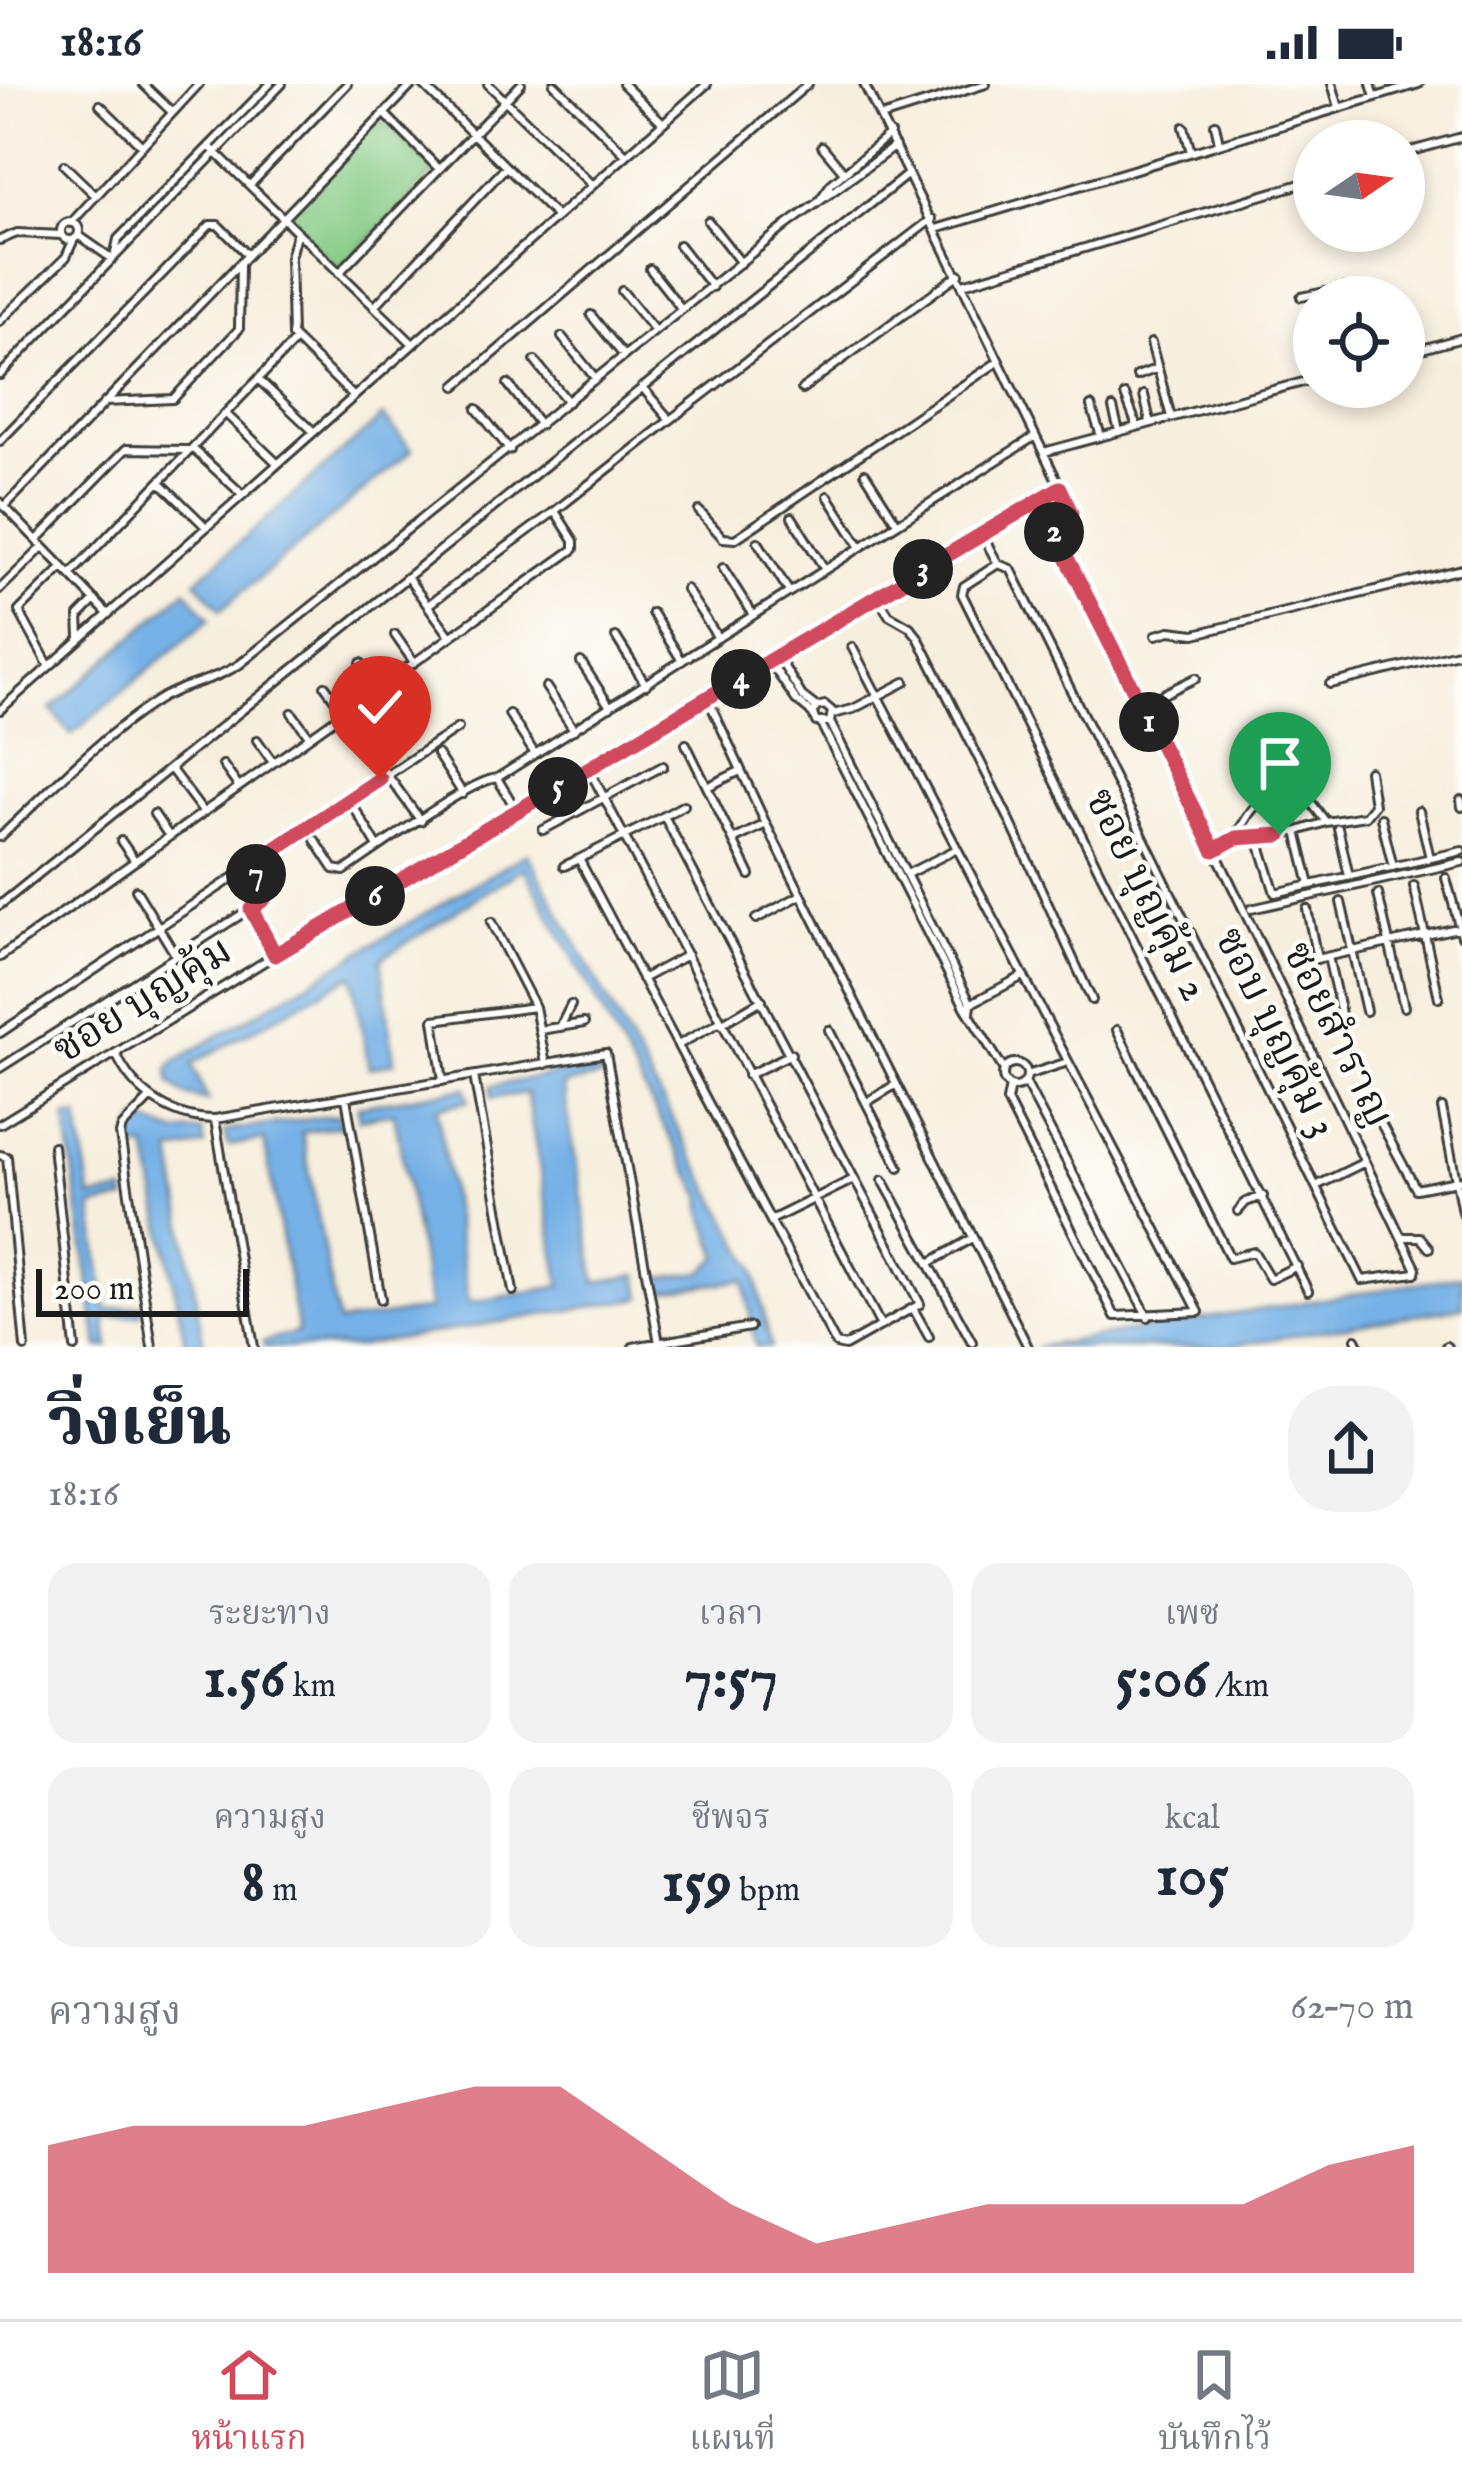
<!DOCTYPE html>
<html lang="th">
<head>
<meta charset="utf-8">
<style>
	:root { --surface:#fff; --page:#f2f2f3; --text:#1f2937; --muted:#747a83; --line:#e0e1e3; --accent:#d1495b }
	body { margin:0; font-family:"IM FELL English","Noto Serif Thai",serif; background:var(--page); color:var(--text); height:100vh; display:flex; flex-direction:column; font-size:45px; white-space:nowrap }
	* { box-sizing:border-box; margin:0 }
	p { font-size:39px; color:var(--muted) }
	.icon { flex:none; width:66px; height:66px; fill:none; stroke:currentColor; stroke-width:2; stroke-linecap:round; stroke-linejoin:round }
	.map { position:relative; height:1263px; overflow:hidden }
	.panel { display:flex; flex-direction:column; background:var(--surface); flex:1 }
	.panel>* { flex:none }
	.needle { width:78px; rotate:77deg }
	.fabs { position:absolute; left:1293px; top:36px; display:grid; gap:24px }
	.fabs a { display:grid; place-items:center; width:132px; height:132px; border-radius:50%; background:var(--surface); box-shadow:0 6px 18px #0003; font-size:60px }
	.scale { position:absolute; left:36px; bottom:30px; width:213px; box-sizing:border-box; padding-left:12px; border:6px solid #1c1c1c; border-top:0; font-size:33px; line-height:42px; white-space:nowrap; color:#1c1c1c; -webkit-text-stroke:9px #fdfcf7; paint-order:stroke }
	.pin { position:absolute; display:grid; place-items:center; width:102px; height:102px; color:#fff; margin:-123px -51px; border-radius:50% 50% 50% 0; rotate:-45deg; box-shadow:0 0 12px #0007 }
	.pin .icon { rotate:45deg }
	.km { position:absolute; width:60px; height:60px; margin:-30px; border-radius:50%; background:#222; color:#fff; font-size:33px; line-height:60px; text-align:center }
	.round { display:grid; place-items:center; flex:none; width:126px; height:126px; border-radius:48px; background:var(--page) }
	.head { display:flex; align-items:center; justify-content:space-between; height:204px; padding:0 48px }
	h1 { font-size:66px; font-weight:800; line-height:90px }
	.stats { display:grid; grid-template-columns:repeat(3,1fr); gap:18px; height:204px; padding:12px 48px }
	.stats div { display:grid; align-content:center; border-radius:30px; background:var(--page); text-align:center }
	.stats b { font-size:60px; font-weight:800 }
	.stats small { font-size:33px; font-weight:400 }
	.stats p { font-size:33px }
	.chart { height:336px; padding:24px 48px }
	.chart p { display:flex; justify-content:space-between }
	.chart svg { width:100%; height:216px; margin-top:12px; fill:var(--accent); opacity:.7 }
	.status { display:flex; justify-content:space-between; align-items:center; height:84px; padding:0 60px; background:var(--surface); direction:ltr }
	.status svg { height:33px; fill:currentColor }
	.tab-bar { display:flex; justify-content:space-around; align-items:center; height:168px; border-top:3px solid var(--line); background:var(--surface); font-size:33px; color:var(--muted) }
	.tab-bar a { display:grid; justify-items:center; gap:6px }
	.tab-bar .on { color:var(--accent) }
	.map>svg:first-child { display:block }
	.green { fill:#86cb86; stroke:#517451; stroke-width:3 }
	.water { fill:#75b0e6; stroke:#486681; stroke-width:3 }
	.lines { fill:none; stroke-linecap:round; stroke-linejoin:round }
	.street-casing { stroke:#3d3c39; stroke-width:12 }
	.street { stroke:#fff; stroke-width:6 }
	.route-casing { stroke:#fff; stroke-width:24 }
	.route { stroke:#d1495b; stroke-width:15 }
	.labels { text-anchor:middle; dominant-baseline:central; stroke-width:9; stroke-linejoin:round; paint-order:stroke }
	.street-label { font-size:42px; fill:#1c1c1c; stroke:#fdfcf7 }
</style>
</head>
<body>
<div class="status"><b>18:16</b><svg viewBox="0 0 49 12"><path d="M0 12V9h3v3zM5 12V6h3v6zM10 12V3h3v9zM15 12V0h3v12zM26 1h20v11H26zM47 4h2v5h-2z"/></svg></div>
<div class="map">
<svg width="1462" height="1263" viewBox="0 0 1462 1263">
	<rect width="100%" height="100%" fill="#fdfcf7"/>
	<filter id="ink" filterUnits="userSpaceOnUse"><feTurbulence type="fractalNoise" baseFrequency=".00833" numOctaves="2"/><feDisplacementMap in="SourceGraphic" scale="24" xChannelSelector="R" yChannelSelector="G"/><feConvolveMatrix kernelMatrix="1 2 1 2 8 2 1 2 1" color-interpolation-filters="sRGB"/></filter>
	<filter id="wash" filterUnits="userSpaceOnUse"><feTurbulence type="fractalNoise" baseFrequency=".004" numOctaves="4" result="noise"/><feDisplacementMap in="SourceGraphic" scale="48" xChannelSelector="R" yChannelSelector="G"/><feGaussianBlur stdDeviation="2.7" result="paint"/><feColorMatrix in="noise" values="0 0 0 0 0 0 0 0 0 0 0 0 0 0 0 0 0 1.4 0 .05"/><feComposite in="paint" operator="in"/></filter>
	<g filter="url(#wash)">
		<rect width="100%" height="100%" fill="#f7efde"/>
		<path class="green" d="M378,32L435,88L340,186L284,134Z"/>
		<path class="water" d="M383,332L412,366L221,526L196,497Z
			M186,506L210,535L71,651L51,625Z
			M527,769L754,1184L771,1263H756L744,1196L659,1208L655,1195L702,1188L719,1173L703,1129V1114L524,784L381,875L394,978L369,984L352,891L192,980L208,1017L184,1011L170,999L168,987L172,979Z
			M599,982L601,993L563,1001L596,1198L638,1191L642,1214L353,1263H264L263,1258L298,1248L264,1056L228,1062L225,1047L338,1031L341,1042L302,1048L338,1239L430,1225L394,1029L359,1035L358,1022L466,1004L469,1017L437,1024L469,1219L561,1202L526,1009L492,1014L491,1002Z
			M78,1032L91,1114L125,1108L126,1116L92,1123L106,1226L140,1221L141,1230L105,1234L109,1263H98L66,1034Z
			M140,1035L175,1049L202,1047L205,1062L172,1068L204,1263H186L147,1064L133,1065L131,1047Z
			M1462,1192V1223L1225,1263H1035Z"/>
	</g>
	<g filter="url(#ink)">
		<g class="lines">
			<defs>
				<path id="street" d="M143,0L172,28
					M422,0L556,132
					M488,0L592,101
					M554,0L626,71
					M623,0L663,39
					M864,0L1071,425L1054,445L1055,450L1208,752L1416,1184L1415,1189L1362,1196L1011,485L998,480
					M1332,0L1339,23
					M1371,0L1375,13
					M100,21L141,61
					M384,29L439,85
					M881,33L986,0
					M1215,40L1219,59
					M1184,43L1191,68
					M209,62L413,260
					M822,62L843,87
					M1404,69L1462,53
					M64,81L95,111
					M250,101L347,0
					M819,117L831,100L890,50
					M708,137L741,179
					M61 147a9 9 0 1 1 18 0a9 9 0 1 1-18 0Z
					M71,139L199,0
					M936,145L1419,0
					M297,147L290,173L292,252L353,312
					M78,151L111,174
					M0,156L17,149L62,151
					M679,161L712,203
					M115,169L118,155L270,0
					M650,185L681,224
					M339,189L521,0
					M963,200L1314,96
					M622,207L654,246
					M1301,213L1344,204L1353,213
					M374,223L506,83
					M591,231L624,272
					M0,237L66,173L74,155
					M562,253L596,295
					M1314,258L1308,270L1314,284
					M1151,259L1171,333
					M1404,270L1462,254
					M535,277L568,318
					M0,291L282,0
					M1137,292L1158,284
					M259,296L313,347
					M508,300L540,341
					M456,302L808,0
					M802,305L959,190
					M1125,311L1137,342
					M1144,311L1150,337
					M105,318L173,315L239,245L240,180
					M1091,322L1101,352
					M1113,324L1119,347
					M477,325L510,366
					M226,330L277,379
					M670,336L932,135
					M0,357L210,141H218L247,170
					M192,364L242,410
					M1044,368L1314,295
					M865,389L897,439
					M160,398L206,443
					M828,412L860,462
					M0,418L108,530
					M4,423L413,0
					M699,427L723,454L735,455L999,277
					M792,433L824,484
					M983,452L998,480
					M37,456L126,365L187,366
					M758,458L788,506
					M998,480L964,502L962,510L1308,1207
					M723,484L753,531
					M71,490L294,258
					M407,493L450,552
					M0,505L43,463
					M686,505L718,554
					M877,512L889,531L910,543L918,553L1008,733L1092,916
					M428,521L555,427
					M652,529L682,577
					M395,551L413,577
					M1156,551L1170,547L1195,550L1462,485
					M80,553L79,532L95,516
					M616,553L646,601
					M852,563L1199,1228L1115,1232L1007,1017L1010,1002
					M778,573L802,612L815,622
					M581,578L610,623
					M770,578L796,616L813,630
					M361,579L378,603
					M49,582L19,527L63,483
					M1330,600L1462,568
					M325,602L344,628
					M546,603L574,646
					M708,615L766,740L1028,1263
					M1141,621L1196,594
					M0,626L707,0
					M292,629L309,652
					M509,630L535,670
					M833,630L853,625L905,598
					M830,638H816L813,630L816,623L825,621L832,627L830,638L971,920L970,929
					M821,640L965,923L1004,986
					M257,656L272,677
					M686,660L750,791
					M437,670L463,710
					M223,681L238,702
					M170,684L203,728
					M589,685L881,1242
					M391,696L421,737
					M707,703L740,687
					M1461,716L1462,723
					M355,725L378,763
					M517,727L497,694L1034,353
					M1419,727L1430,774
					M154,730L169,752
					M664,732L920,1220L845,1262L836,1260L579,775Z
					M664,732L684,721
					M1381,734L1393,783
					M1338,744L1349,792
					M543,746L663,682
					M1298,752L1310,801
					M0,753C49,707 98,655 155,618C181,600 213,598 240,580L787,141L895,62
					M1236,754L1295,748L1326,738
					M315,756L334,785L344,787C373,768 470,696 497,694
					M733,756L766,740
					M121,757L135,777
					M1260,761L1275,809L1462,767
					M1214,766C1264,739 1230,710 1307,713L1326,738L1365,732L1374,721L1369,687
					M564,782L579,775
					M907,790L957,765
					M1446,794L1462,852
					M1414,802L1439,914
					M136,806L176,872
					M1378,810L1404,923
					M1341,818L1366,927
					M0,821L908,90
					M251,825L275,871
					M1251,825L1462,778
					M1307,825L1317,875
					M756,835L801,811
					M491,838L535,923
					M0,873L574,465V457L555,427L670,336L642,303
					M1328,873L1341,930
					M1307,877L1462,843
					M642,895L687,871
					M968,921L1023,892
					M721,940L762,916
					M560,943L571,921
					M540,946L584,939
					M829,946L899,1083
					M1117,946L1230,1174L1254,1168L1270,1195L1297,1182
					M0,949L458,644
					M678,961L720,938
					M116,969C132,1008 172,1035 215,1035L606,969L659,1259
					M1003 991a12 12 0 1 1 24 0a12 12 0 1 1-24 0Z
					M0,984L261,818L266,806L251,782
					M748,991L791,970
					M1027,991L1068,978
					M474,992L513,1207
					M443,997L434,936L535,923L546,980
					M1025,998L1148,1233
					M150,1014L122,1043L120,1050L152,1263
					M346,1014L381,1215
					M867,1018L895,1001
					M1442,1024L1462,1128
					M1378,1034L1416,1105L1462,1096
					M215,1036L254,1263
					M0,1040L275,871L1060,404
					M53,1062L75,1263
					M0,1071L7,1073L25,1263
					M883,1096L972,1258
					M1316,1102L1365,1078
					M1238,1127L1246,1118L1263,1112
					M771,1136L854,1095
					M1402,1153H1420L1429,1164
					M929,1179L973,1154
					M914,1226L929,1253
					M1356,1255L1360,1263
					M1446,1262L1447,1263
					M633,1263L750,1243"/>
			</defs>
			<use href="#street" class="street-casing"/>
			<use href="#street" class="street"/>
		</g>
	</g>
	<g class="lines" filter="url(#ink)">
		<defs>
			<path id="route" d="M380,695L250,782L263,801L265,814L251,825L275,871L1060,404L1071,429L1054,445L1055,450L1214,766L1236,754L1280,751"/>
		</defs>
		<use href="#route" class="route-casing"/>
		<use href="#route" class="route"/>
	</g>
	<g class="labels">
		<g class="street-label">
			<text transform="translate(1146 811) rotate(64)">ซอย บุญคุ้ม 2</text>
			<text transform="translate(143 917) rotate(-32)">ซอย บุญคุ้ม</text>
			<text transform="translate(1275 949) rotate(64)">ซอบ บุญคุ้ม 3</text>
			<text transform="translate(1337 951) rotate(64)">ซอยสำราญ</text>
		</g>
	</g>
</svg>
<div class="fabs">
<a><svg class="needle" viewBox="-14 -14 28 28"><path d="M0-13l5 13h-10z" fill="#e53935"/><path d="M0 13l5-13h-10z" fill="#747a83"/></svg></a>
<a><svg class="icon" aria-label="locate" viewBox="0 0 24 24"><circle cx="12" cy="12" r="6"/><path d="M12 2v4M12 18v4M2 12h4M18 12h4"/></svg></a>
</div>
<div class="scale">200 m</div>
<div class="pin" style="left:1280px;top:751px;background:#1e9e55"><svg class="icon" aria-label="arrive" viewBox="0 0 24 24"><path d="M6 21V4h12l-3 4 3 4H6"/></svg></div>
<div class="pin" style="left:380px;top:695px;background:#d93025"><svg class="icon" aria-label="check" viewBox="0 0 24 24"><path d="M5 12l5 5 9-10"/></svg></div>
<b class="km" style="left:1149px;top:638px">1</b>
<b class="km" style="left:1054px;top:448px">2</b>
<b class="km" style="left:923px;top:485px">3</b>
<b class="km" style="left:741px;top:595px">4</b>
<b class="km" style="left:558px;top:703px">5</b>
<b class="km" style="left:375px;top:812px">6</b>
<b class="km" style="left:256px;top:790px">7</b>
</div>
<section class="panel">
<div class="head"><div><h1>วิ่งเย็น</h1><p>18:16</p></div><a class="round"><svg class="icon" aria-label="share" viewBox="0 0 24 24"><path d="M12 15V3M7 8l5-5 5 5M5 13v7h14v-7"/></svg></a></div>
<div class="stats">
<div><p>ระยะทาง</p><b>1.56<small> km</small></b></div>
<div><p>เวลา</p><b>7:57</b></div>
<div><p>เพซ</p><b>5:06<small> /km</small></b></div>
</div>
<div class="stats">
<div><p>ความสูง</p><b>8<small> m</small></b></div>
<div><p>ชีพจร</p><b>159<small> bpm</small></b></div>
<div><p>kcal</p><b>105</b></div>
</div>
<div class="chart"><p><span>ความสูง</span>62–70 m</p>
<svg viewBox="0 0 160 44" preserveAspectRatio="none"><path d="M0 44V18L10 14L20 14L30 14L40 10L50 6L60 6L70 18L80 30L90 38L100 34L110 30L120 30L130 30L140 30L150 22L160 18V44z"/></svg>
</div>
</section>
<nav class="tab-bar">
<a class="on"><svg class="icon" aria-label="home" viewBox="0 0 24 24"><path d="M3 11l9-7 9 7M6 9v11h12V9"/></svg>หน้าแรก</a>
<a><svg class="icon" aria-label="map" viewBox="0 0 24 24"><path d="M3 6l6-2 6 2 6-2v14l-6 2-6-2-6 2zM9 4v14M15 6v14"/></svg>แผนที่</a>
<a><svg class="icon" aria-label="saved" viewBox="0 0 24 24"><path d="M7 4h10v16l-5-4-5 4z"/></svg>บันทึกไว้</a>
</nav>
</body>
</html>
